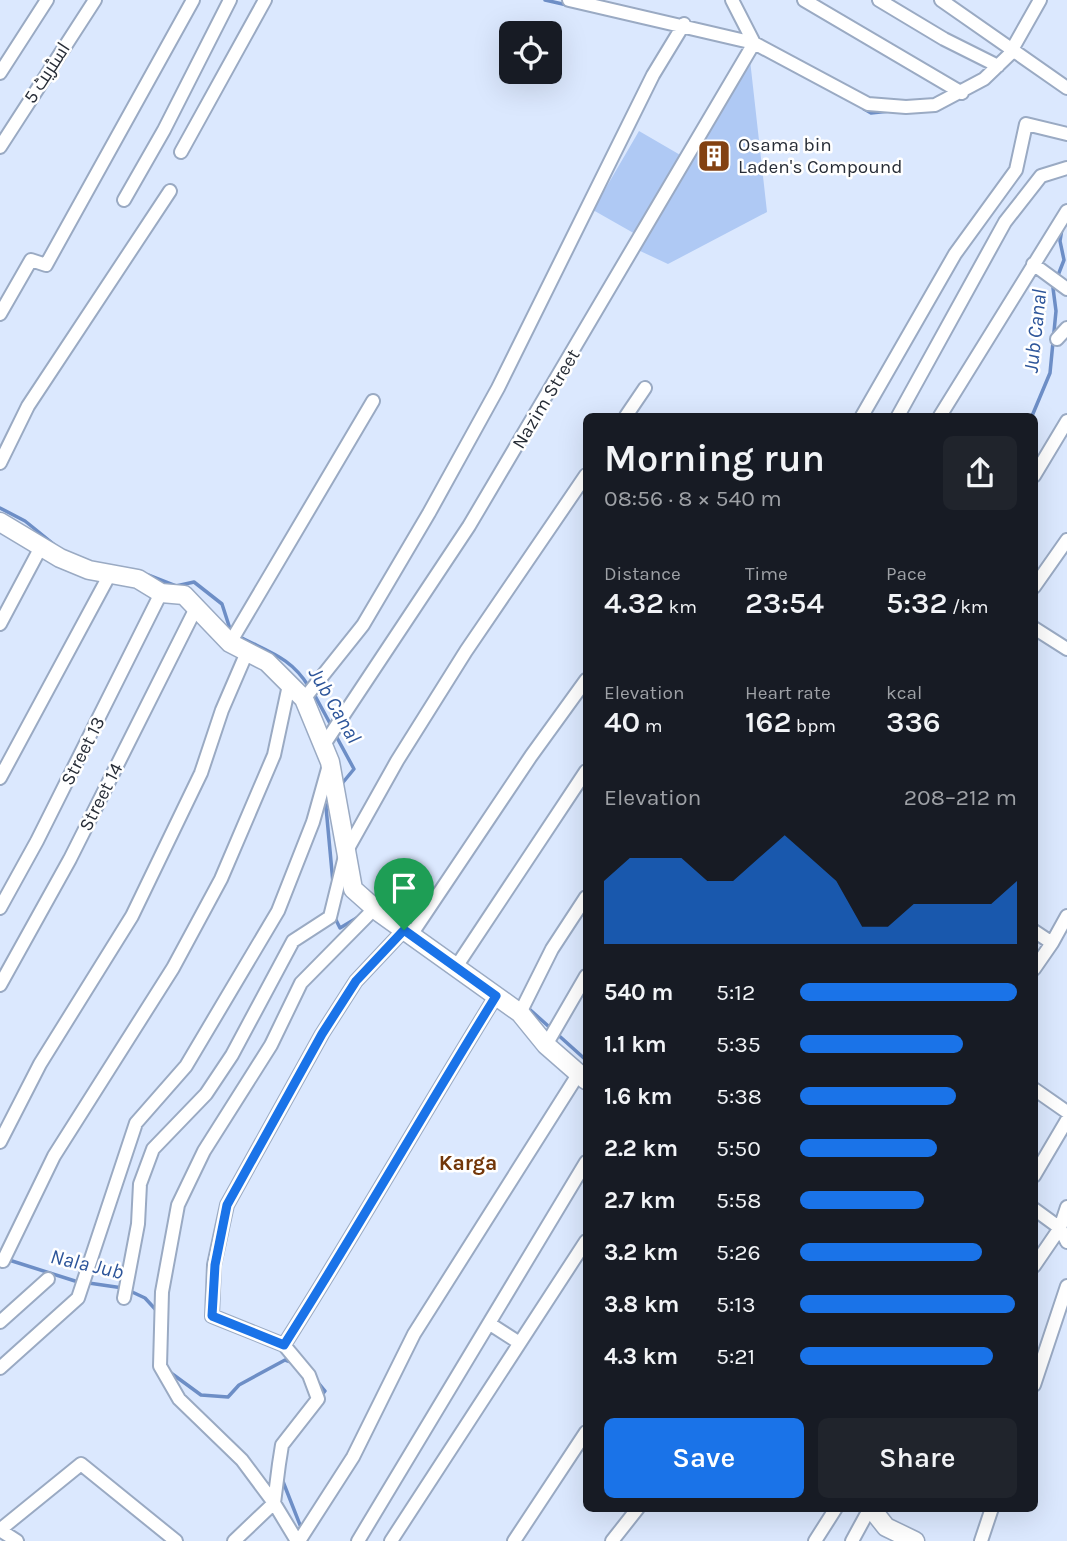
<!DOCTYPE html>
<html lang="en">
<head>
<meta charset="utf-8">
<style>
	:root { --surface:#171b24; --page:#20242c; --text:#f1f3f6; --muted:#9ea1a6; --accent:#1a73e8 }
	body { margin:0; font-family:Karla,Cairo,sans-serif; background:var(--page); color:var(--text); height:100vh; display:flex; flex-direction:column; font-size:26px; white-space:nowrap }
	* { box-sizing:border-box; margin:0 }
	p { font-size:23px; color:var(--muted) }
	.icon { flex:none; width:38px; height:38px; fill:none; stroke:currentColor; stroke-width:2; stroke-linecap:round; stroke-linejoin:round }
	.map { position:relative; flex:1; overflow:hidden }
	.details { position:absolute; left:583px; top:413px; width:455px; height:1099px; display:flex; flex-direction:column; background:var(--surface); border-radius:10px; box-shadow:0 7px 28px #0002 }
	.details>* { flex:none }
	.tools { position:absolute; left:499px; top:21px; display:grid; gap:14px }
	.tools a { display:grid; place-items:center; width:63px; height:63px; border-radius:10px; background:var(--surface); box-shadow:0 7px 28px #0002; font-size:35px }
	.pin { position:absolute; display:grid; place-items:center; width:60px; height:60px; color:#fff; margin:-72px -30px; border-radius:50% 50% 50% 0; rotate:-45deg; box-shadow:0 0 7px #0007 }
	.pin .icon { rotate:45deg }
	.round { display:grid; place-items:center; flex:none; width:74px; height:74px; border-radius:10px; background:var(--page) }
	.overview { display:flex; align-items:center; justify-content:space-between; height:119px; padding:0 21px }
	h1 { font-size:38px; font-weight:600; line-height:52px }
	.figures { display:grid; grid-template-columns:repeat(3,1fr); gap:10px; height:119px; padding:7px 21px }
	.figures div { display:grid; align-content:center }
	.figures b { font-size:30px; font-weight:600 }
	.figures small { font-size:19px; font-weight:400 }
	.figures p { font-size:19px }
	.chart { height:196px; padding:14px 21px }
	.chart p { display:flex; justify-content:space-between }
	.chart svg { width:100%; height:126px; margin-top:7px; fill:var(--accent); opacity:.7 }
	.cta { display:flex; gap:14px; margin-top:auto; padding:14px 21px }
	.cta a { flex:1; height:80px; border-radius:10px; background:var(--accent); color:#fff; font-size:28px; font-weight:600; line-height:80px; text-align:center }
	.cta a+a { background:var(--page); color:var(--text) }
	ul { padding:0 21px; list-style:none; font-size:23px }
	li { display:grid; grid-template-columns:112px 84px 1fr; align-items:center; height:52px }
	li i { height:18px; border-radius:9px; background:var(--accent) }
	.map>svg:first-child { display:block }
	.green { fill:#afc9f4 }
	.lines { fill:none; stroke-linecap:round; stroke-linejoin:round }
	.stream { stroke:#6d8ec6; stroke-width:3.5 }
	.street-casing { stroke:#9aaac3; stroke-width:16 }
	.secondary-casing { stroke:#9aaac3; stroke-width:21 }
	.street { stroke:#fff; stroke-width:12 }
	.secondary { stroke:#fff; stroke-width:18 }
	.route-casing { stroke:#fff; stroke-width:14 }
	.route { stroke:#1a73e8; stroke-width:9 }
	.labels { text-anchor:middle; dominant-baseline:central; stroke-width:5; stroke-linejoin:round; paint-order:stroke }
	.street-label { font-size:19px; fill:#272d37; stroke:#fff }
	.poi-label { font-size:19px; fill:#272d37; stroke:#fff; text-anchor:start }
	.water-label { font-size:21px; font-style:italic; fill:#2d559a; stroke:#fff }
	.neighbourhood-label { font-size:21px; font-weight:bold; fill:#723609; stroke:#fff }
</style>
</head>
<body>
<div class="map">
<svg width="1067" height="1541" viewBox="0 0 1067 1541">
	<rect width="100%" height="100%" fill="#dbe8fe"/>
	<path class="green" d="M750,60L767,212L668,264L638,250Z
		M639,131L682,156L637,235L593,210Z"/>
	<g class="lines">
		<path class="stream" d="M545,0L567,5
			M864,109L871,113L890,111
			M1032,416L1050,373L1056,311L1053,288L1064,260L1060,241L1062,229
			M0,508L25,521L56,546
			M94,563L141,572
			M148,575L176,586L194,582L222,604L231,632
			M238,636C268,652 291,657 309,687
			M314,694L332,727
			M335,734L354,769L340,786
			M330,801L326,807L333,883
			M335,918L340,928L360,916
			M527,1007L586,1060
			M9,1260L75,1281L123,1288
			M130,1291L145,1298L156,1310V1349
			M171,1373L201,1395L228,1397L239,1385L285,1360L294,1363
			M316,1380L325,1391L321,1396
			M282,1479L302,1530"/>
		<defs>
			<path id="street" d="M569,0L754,43L868,104L906,107L935,105L984,79L1009,55L1040,0
				M804,0L962,93
				M879,0L944,39L998,66
				M941,0L1067,88
				M0,73L47,0
				M0,147L95,0
				M181,152L265,0
				M124,200L164,130L230,0
				M1033,264L1067,289
				M0,314L31,260L46,265L193,0
				M1057,339L1067,328
				M626,416L645,388
				M862,416L955,254L1016,170L1026,124L1067,134
				M898,416L1005,222L1041,176L1067,168
				M940,416L1067,211
				M0,463L28,406L170,191
				M1034,476L1067,421
				M1034,587L1067,540
				M0,624L42,545
				M1034,628L1067,649
				M230,643L373,401
				M304,699L363,625L429,513L498,388L653,75L684,24
				M323,746L469,526L754,43L732,0
				M0,778L110,574
				M0,908L37,841L161,593
				M1034,931L1052,943L1067,916
				M411,935L531,756L586,680
				M456,967L586,771
				M1034,969L1052,943
				M0,985L70,859L197,606
				M520,1013L552,949L586,897
				M546,1045L586,976
				M1034,1089L1067,1112
				M0,1142L40,1064L132,916L201,773L222,710L247,652
				M1034,1176L1067,1120
				M1067,1207L1060,1228L1067,1242
				M1034,1209L1060,1228L1034,1266
				M3,1261L54,1156L173,968L221,879L274,755L289,685
				M124,1298L138,1224L140,1184L153,1149L206,1094L232,1055L293,941L330,917L346,852L397,761L466,651L586,475
				M0,1322L48,1279
				M490,1324L518,1342
				M284,1345L212,1316L214,1265L227,1205L322,1034L356,981L404,930
				M0,1368L78,1298L136,1123L186,1066L278,911L313,822L329,765
				M1034,1385L1067,1286
				M1,1529L81,1464L176,1541
				M0,1530L17,1541
				M234,1541L274,1503L242,1460L179,1399L160,1366L162,1292L178,1205L204,1151L271,1045L301,983L375,908
				M297,1541L274,1503L279,1464L282,1445L318,1399L309,1375L284,1345C357,1230 424,1112 496,996
				M299,1541L353,1457L414,1334L579,1073
				M358,1541L586,1162
				M391,1541L586,1241
				M514,1541L586,1432
				M612,1541L638,1508
				M815,1541L836,1508
				M852,1541L870,1508
				M981,1541L992,1508"/>
			<path id="secondary" d="M0,522L60,558L89,570L138,579L161,593L184,595L230,643L267,662L304,699L330,762L353,889L380,913L520,1013L546,1045L586,1080
				M871,1508L886,1527L915,1541"/>
		</defs>
		<use href="#street" class="street-casing"/>
		<use href="#secondary" class="secondary-casing"/>
		<use href="#street" class="street"/>
		<use href="#secondary" class="secondary"/>
	</g>
	<g class="lines">
		<defs>
			<path id="route" d="M404,930L496,996C424,1112 357,1230 284,1345L212,1316L215,1265L227,1205L322,1034L356,981Z"/>
		</defs>
		<use href="#route" class="route-casing"/>
		<use href="#route" class="route"/>
	</g>
	<defs>
		<symbol id="building-square" viewBox="-11 -11 22 22"><rect x="-9" y="-9" width="18" height="18" rx="4" fill="#834111" stroke="#fff"/><path d="M-4-6H4V6H1V3H-1V6H-4ZM-2.5-4.3h1.7v1.8h-1.7ZM.8-4.3h1.7v1.8H.8ZM-2.5-1h1.7V.8h-1.7ZM.8-1h1.7V.8H.8Z" fill="#fff"/></symbol>
	</defs>
	<g fill-rule="evenodd">
		<use href="#building-square" x="695" y="137" width="38" height="38"/>
	</g>
	<g class="labels">
		<g class="street-label">
			<text transform="translate(47 73) rotate(-57)">اسٹریٹ 5</text>
			<text transform="translate(546 399) rotate(-59)">Nazim Street</text>
			<text transform="translate(83 751) rotate(-63)">Street 13</text>
			<text transform="translate(101 797) rotate(-63)">Street 14</text>
		</g>
		<g class="poi-label">
			<text x="738" y="145">Osama bin<tspan x="738" dy="22">Laden's Compound</tspan></text>
		</g>
		<g class="water-label">
			<text transform="translate(1035 331) rotate(-84)">Jub Canal</text>
			<text transform="translate(335 705) rotate(60)">Jub Canal</text>
			<text transform="translate(87 1264) rotate(13)">Nala Jub</text>
		</g>
		<g class="neighbourhood-label">
			<text x="468" y="1163">Karga</text>
		</g>
	</g>
</svg>
<div class="tools">
<a><svg class="icon" aria-label="locate" viewBox="0 0 24 24"><circle cx="12" cy="12" r="6"/><path d="M12 2v4M12 18v4M2 12h4M18 12h4"/></svg></a>
</div>
<div class="pin" style="left:404px;top:930px;background:#1e9e55"><svg class="icon" aria-label="arrive" viewBox="0 0 24 24"><path d="M6 21V4h12l-3 4 3 4H6"/></svg></div>
<section class="details">
<div class="overview"><div><h1>Morning run</h1><p>08:56 · 8 × 540 m</p></div><a class="round"><svg class="icon" aria-label="share" viewBox="0 0 24 24"><path d="M12 15V3M7 8l5-5 5 5M5 13v7h14v-7"/></svg></a></div>
<div class="figures">
<div><p>Distance</p><b>4.32<small> km</small></b></div>
<div><p>Time</p><b>23:54</b></div>
<div><p>Pace</p><b>5:32<small> /km</small></b></div>
</div>
<div class="figures">
<div><p>Elevation</p><b>40<small> m</small></b></div>
<div><p>Heart rate</p><b>162<small> bpm</small></b></div>
<div><p>kcal</p><b>336</b></div>
</div>
<div class="chart"><p><span>Elevation</span>208–212 m</p>
<svg viewBox="0 0 160 44" preserveAspectRatio="none"><path d="M0 44V22L10 14L20 14L30 14L40 22L50 22L60 14L70 6L80 14L90 22L100 38L110 38L120 30L130 30L140 30L150 30L160 22V44z"/></svg>
</div>
<ul>
<li><b>540 m</b>5:12<i style="width:100%"></i></li>
<li><b>1.1 km</b>5:35<i style="width:75%"></i></li>
<li><b>1.6 km</b>5:38<i style="width:72%"></i></li>
<li><b>2.2 km</b>5:50<i style="width:63%"></i></li>
<li><b>2.7 km</b>5:58<i style="width:57%"></i></li>
<li><b>3.2 km</b>5:26<i style="width:84%"></i></li>
<li><b>3.8 km</b>5:13<i style="width:99%"></i></li>
<li><b>4.3 km</b>5:21<i style="width:89%"></i></li>
</ul>
<div class="cta"><a>Save</a><a>Share</a></div>
</section>
</div>
</body>
</html>
